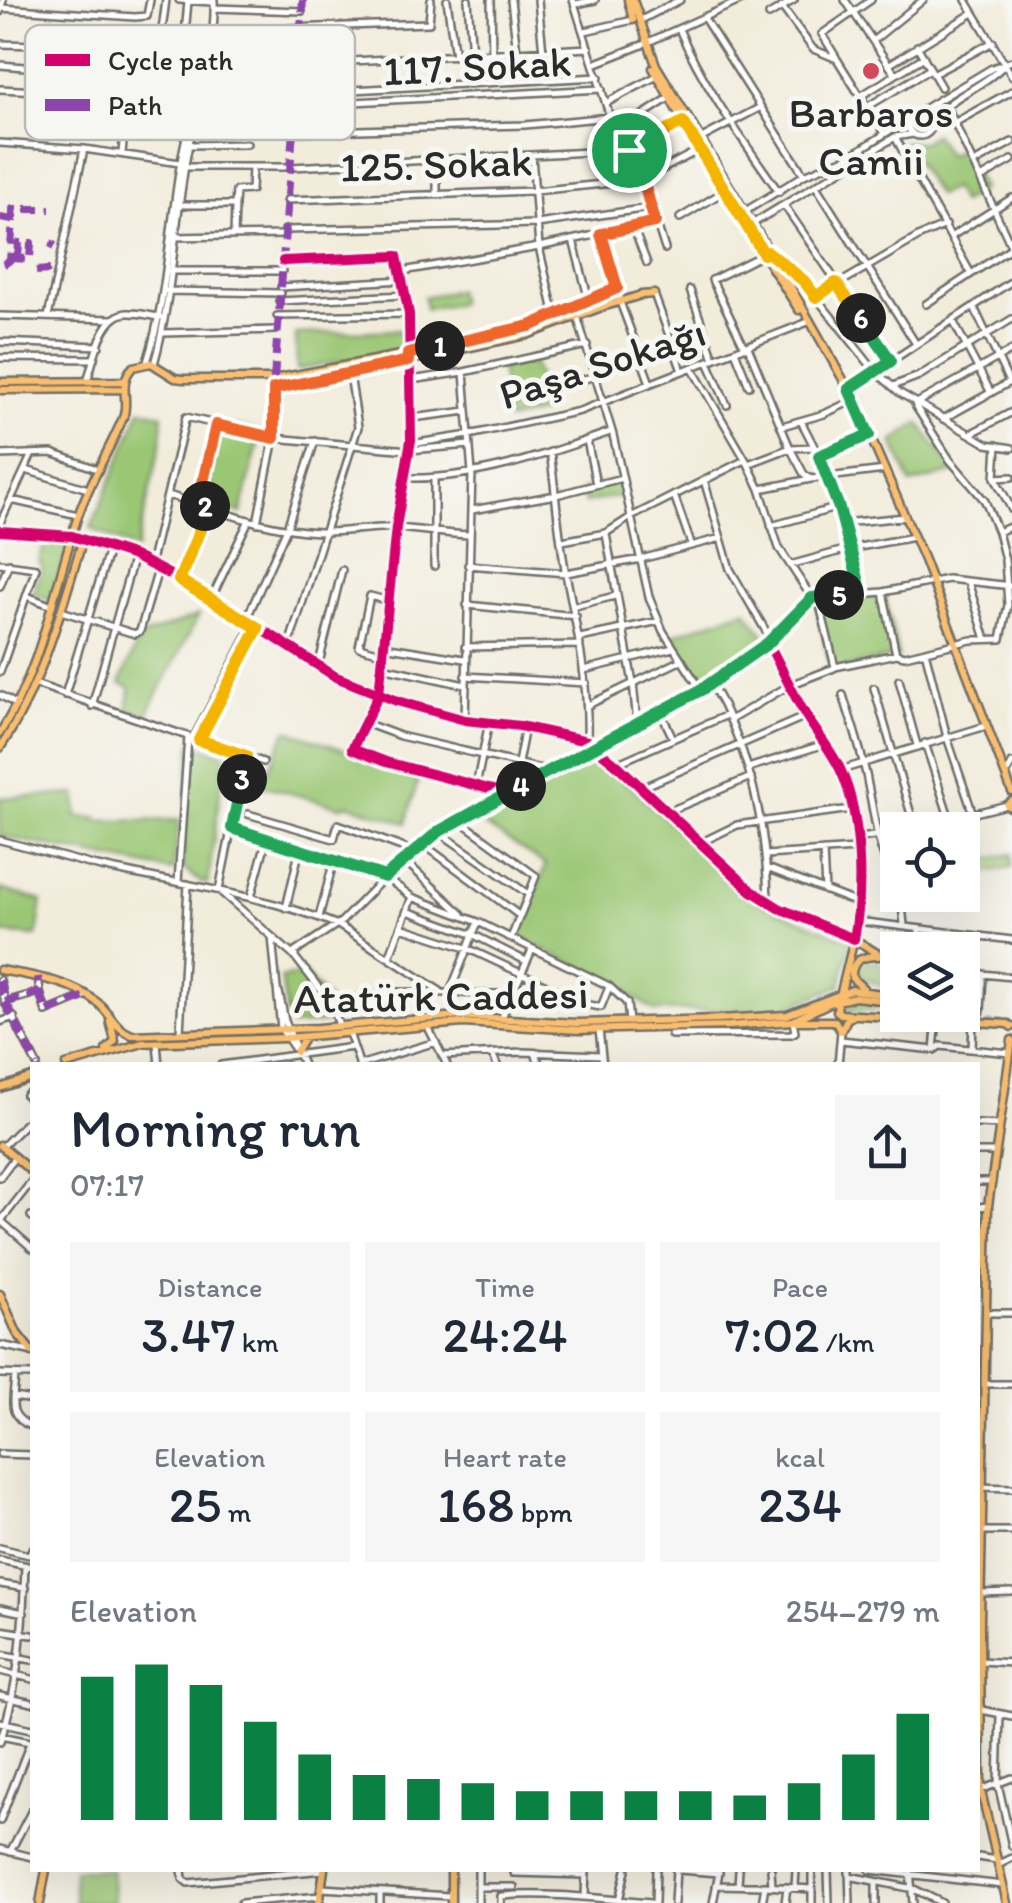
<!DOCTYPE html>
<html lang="en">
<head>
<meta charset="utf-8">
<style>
	:root { --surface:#fff; --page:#f6f6f7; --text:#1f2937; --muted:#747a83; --accent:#0b8043 }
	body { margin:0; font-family:Itim,sans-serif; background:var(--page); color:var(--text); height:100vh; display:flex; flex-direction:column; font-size:38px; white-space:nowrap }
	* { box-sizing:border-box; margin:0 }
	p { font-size:32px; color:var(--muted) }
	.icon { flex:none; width:55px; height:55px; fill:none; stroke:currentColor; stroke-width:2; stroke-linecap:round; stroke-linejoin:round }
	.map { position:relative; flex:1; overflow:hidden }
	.sheet { position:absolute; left:30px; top:1062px; width:950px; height:810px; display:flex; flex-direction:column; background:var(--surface); border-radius:0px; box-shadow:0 10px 40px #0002 }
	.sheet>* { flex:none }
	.buttons { position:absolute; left:880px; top:812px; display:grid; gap:20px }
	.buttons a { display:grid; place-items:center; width:100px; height:100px; border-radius:0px; background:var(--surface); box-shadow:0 10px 40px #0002; font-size:50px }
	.pin { position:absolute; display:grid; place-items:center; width:85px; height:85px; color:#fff; margin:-42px; border:5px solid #fff; border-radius:50%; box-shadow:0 2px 10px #0007 }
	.km { position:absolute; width:50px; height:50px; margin:-25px; border-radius:50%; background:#222; color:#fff; font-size:28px; line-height:50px; text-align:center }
	.round { display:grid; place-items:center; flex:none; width:105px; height:105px; border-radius:0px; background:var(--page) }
	.head { display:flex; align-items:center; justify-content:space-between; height:170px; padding:0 40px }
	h1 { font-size:55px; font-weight:600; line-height:75px }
	.stats { display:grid; grid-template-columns:repeat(3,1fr); gap:15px; height:170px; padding:10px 40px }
	.stats div { display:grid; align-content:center; border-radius:0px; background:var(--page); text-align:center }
	.stats b { font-size:50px; font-weight:600 }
	.stats small { font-size:28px; font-weight:400 }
	.stats p { font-size:28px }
	.chart { height:280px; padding:20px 40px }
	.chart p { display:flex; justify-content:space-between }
	.chart svg { width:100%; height:180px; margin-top:10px; stroke:var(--accent); stroke-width:6 }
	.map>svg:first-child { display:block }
	.green { fill:#9bc774; stroke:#637950; stroke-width:2.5 }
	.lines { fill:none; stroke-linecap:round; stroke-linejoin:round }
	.major-tunnel { stroke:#cac5b8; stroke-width:6; stroke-dasharray:6 3; stroke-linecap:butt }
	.minor-casing { stroke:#716f69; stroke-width:10 }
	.major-casing { stroke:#716f69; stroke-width:11 }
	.minor { stroke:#fff; stroke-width:5 }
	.major { stroke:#fabe6e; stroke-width:6 }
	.quiet { stroke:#8e44ad; stroke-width:8; stroke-dasharray:15 8; stroke-linecap:butt }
	.cycleway-casing { stroke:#f6f6f2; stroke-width:16 }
	.cycleway { stroke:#d6006c; stroke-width:10 }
	.split-1-casing { stroke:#fff; stroke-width:20 }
	.split-2-casing { stroke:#fff; stroke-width:20 }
	.split-3-casing { stroke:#fff; stroke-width:20 }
	.split-4-casing { stroke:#fff; stroke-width:20 }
	.split-5-casing { stroke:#fff; stroke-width:20 }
	.split-6-casing { stroke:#fff; stroke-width:20 }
	.split-7-casing { stroke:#fff; stroke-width:20 }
	.split-1 { stroke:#f0652b; stroke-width:12 }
	.split-2 { stroke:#f0652b; stroke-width:12 }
	.split-3 { stroke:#f5b400; stroke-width:12 }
	.split-4 { stroke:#22a559; stroke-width:12 }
	.split-5 { stroke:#22a559; stroke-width:12 }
	.split-6 { stroke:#22a559; stroke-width:12 }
	.split-7 { stroke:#f5b400; stroke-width:12 }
	.poi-dot { fill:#d1495b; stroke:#f6f6f2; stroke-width:4 }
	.labels { text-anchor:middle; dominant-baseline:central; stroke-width:10; stroke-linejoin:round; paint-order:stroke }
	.street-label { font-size:42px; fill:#2b2b2b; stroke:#f6f6f2 }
	.poi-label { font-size:42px; fill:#2b2b2b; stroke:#f6f6f2 }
	.key { fill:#f6f6f2; stroke:#b9b9b6; stroke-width:2.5 }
	.key-label { font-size:28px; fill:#2b2b2b }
</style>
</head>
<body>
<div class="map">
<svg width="1012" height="1903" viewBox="0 0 1012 1903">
	<rect width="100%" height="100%" fill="#f6f6f2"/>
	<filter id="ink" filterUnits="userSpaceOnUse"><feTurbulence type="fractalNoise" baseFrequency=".01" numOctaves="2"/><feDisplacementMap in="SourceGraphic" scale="20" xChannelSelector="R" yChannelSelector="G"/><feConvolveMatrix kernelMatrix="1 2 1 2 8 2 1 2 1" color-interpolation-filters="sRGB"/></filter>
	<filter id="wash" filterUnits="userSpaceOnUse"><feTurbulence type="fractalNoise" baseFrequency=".0048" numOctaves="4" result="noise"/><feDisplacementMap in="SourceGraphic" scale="40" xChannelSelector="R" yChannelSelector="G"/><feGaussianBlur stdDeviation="2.25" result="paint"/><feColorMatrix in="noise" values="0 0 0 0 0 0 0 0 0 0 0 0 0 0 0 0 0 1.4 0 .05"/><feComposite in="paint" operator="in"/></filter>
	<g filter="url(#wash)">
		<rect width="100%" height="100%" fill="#f2ecdb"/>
		<path class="green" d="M934,134L947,155L963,148L982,189L961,203L953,188L937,195L903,142H923Z
			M650,142L665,165L645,175L632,151Z
			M457,290L459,303L426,309L424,297Z
			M405,330V349L297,370L296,334Z
			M533,361L547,411L508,421L501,367Z
			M141,409L163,415L161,442L136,550L91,528Z
			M218,422L261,432L241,513L203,503Z
			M919,423L955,472L911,484L893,442Z
			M620,480L624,495L585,503L582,490Z
			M58,535L68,544L52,601L33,594L43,567L39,562L45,544L53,543Z
			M885,595L898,656L831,670L816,601Z
			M746,610L766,638L702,684L673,635Z
			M199,615L146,716L127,709L131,688L120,683L140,637Z
			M287,730L419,776L406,823L347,804L341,807L261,785Z
			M191,744L225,754L208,883H202L182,867Z
			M593,754L762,904L851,941L840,986L782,1009L655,1011L610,981L517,936L546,865L467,814Z
			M76,794L77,817L98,818L99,821L179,820L173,871L0,836V798Z
			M1012,854V867L963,878V864Z
			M0,889L42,901L37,936L0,933Z
			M869,959L898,971L897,992L861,977L859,968Z
			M305,974L333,1006L337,1021L292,1026L287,1016L281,978Z
			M859,1000L897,1005V1009L846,1011L844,1004Z
			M74,1870H111L114,1903H74Z"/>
	</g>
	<g filter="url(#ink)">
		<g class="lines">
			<path class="major-tunnel" d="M962,1013L1012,1022
				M952,1015L970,1019"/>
			<defs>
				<path id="minor" d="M179,0L212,2
					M447,0L455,56
					M468,0L472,55
					M491,0L492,54
					M511,0L517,52
					M538,0L543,52
					M573,0L610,117L641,173L665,249
					M845,0L895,74
					M966,0L1012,76
					M576,4L595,0
					M782,7L813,49L837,59L862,99
					M1,8L135,17L147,16L150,0
					M215,8L302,11
					M0,12L3,0
					M769,15L794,0
					M704,18L804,175
					M641,20L680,0
					M679,29C704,88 743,140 779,192
					M212,31L429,23L431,0
					M585,31L633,20
					M874,40L923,0
					M646,43L742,0
					M0,44L150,48L160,45L166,0
					M41,45L40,69L43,89
					M160,45L206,49
					M184,46L188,1
					M917,46L941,87
					M208,57L298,56
					M836,57L822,34L871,0
					M297,64L589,48
					M594,64L642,45
					M890,64L973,13
					M0,65L50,69L104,68L200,82
					M73,69L74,77L80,80L196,96
					M933,74L993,42
					M204,79L296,78
					M0,89C64,92 129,96 192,110
					M295,93L599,77
					M199,101L296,99
					M606,103L657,76
					M296,105L602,89
					M867,107L930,69
					M908 124a12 12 0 1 1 24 0a12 12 0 1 1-24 0Z
					M917,113L992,68L1012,61
					M950,113L1012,248
					M931,121C950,96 982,88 1003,66
					M954,123L1012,91
					M192,129H294
					M618,131L669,98
					M294,132L525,125L610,117
					M885,133L862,99L864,94L924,57
					M895,137L970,272
					M700,139L759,108
					M0,143L84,149L180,163L185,167H291L629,150L683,122
					M190,145L247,144
					M122,153L125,123L186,135
					M532,156L539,247L555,316
					M437,160V194
					M974,163L1012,142
					M981,178L1012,160
					M816,186L916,344
					M287,200L534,191L642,180L699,150
					M179,205H235L234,235
					M235,205L236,191L251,190L252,168
					M784,205L891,361
					M744,212L804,175L850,156L910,118
					M680,218L723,192
					M752,224L895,137L913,134
					M633,227L647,263
					M285,230L537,224L649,208
					M601,234L617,289
					M952,236L1012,198
					M174,237L284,235
					M573,240L589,300
					M776,258L803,281L875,371L900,393L987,444L1012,448
					M283,261L397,256L409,314L411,440L396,527L379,694L352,749L386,762L505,793
					M170,271H282
					M403,271L539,247L655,222
					M281,287L403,280
					M690,290L714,359
					M167,291L281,293
					M654,294L682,371
					M816,297L920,236L946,225
					M279,301L406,295
					M620,302L650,383
					M926,304L1012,247
					M974,307L1009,382
					M0,316L113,319
					M277,316L409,314
					M577,316L613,435L649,597L663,631L701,690
					M48,317L84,149
					M953,321L991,393
					M163,333L276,330
					M0,342L99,346
					M745,348L712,280L762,255
					M735,351L749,386
					M0,358L94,359
					M147,362C174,276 168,183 197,97
					M708,362L727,405
					M154,364C174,293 174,216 189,144C198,97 216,48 214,0
					M692,368L748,464L760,489L779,548L812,598
					M464,372L472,473L465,720
					M411,380L464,372L587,345
					M87,381C94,361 101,315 127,313C138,312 150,316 160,317
					M893,386L919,376L1012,319
					M849,389L1012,281
					M543,390L596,376
					M915,404L1012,350
					M412,418L467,411
					M943,419L1010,382
					M801,421L819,456L839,507L862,593
					M782,426L824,414L854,400
					M970,434L1012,412
					M587,440L596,484
					M411,444L469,435L580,411L808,322
					M997,445L995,478L1012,510
					M813,447L790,448L804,474L811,479L885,470
					M550,452C556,492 558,534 566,574C577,630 589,683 587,741
					M0,455L52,453L97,469
					M819,456L869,435
					M748,464L790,448L748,347
					M26,470L88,489
					M405,478C475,480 545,455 610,432
					M995,478L1012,477
					M434,479V566
					M704,480L730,569L771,640
					M760,489L811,479
					M168,495C217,510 267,530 320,532C346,533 373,526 398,528C422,530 445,534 469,535
					M674,495L691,544
					M11,500L78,515
					M198,504L216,425
					M472,510L556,495L622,478
					M0,523L32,454
					M257,523L274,438V379
					M843,523L905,517
					M771,526L839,507
					M0,531L72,536L134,556L212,597L336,677L397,701L465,720L520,726L587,741L616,764L752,891L779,908L854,939C863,892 862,816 841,771C833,753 819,736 808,719C793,695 782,668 768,643
					M998,532L1012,526
					M606,534L633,683L637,723
					M562,541L606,533L631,517L745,460
					M0,563L36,568L0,672
					M150,565L186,417L274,438L409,450L470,445
					M468,565L566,573L641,559L721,538
					M790,565L848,549L914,537
					M179,581L209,508
					M968,582L986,639
					M0,586L9,563
					M27,596L52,606
					M212,597L249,520
					M818,597L835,667L896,654L883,592
					M467,605L576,616
					M575,606L615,596
					M61,611L135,634L140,631L158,570
					M246,620L287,528L315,441
					M580,638L659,621
					M383,646L464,659
					M465,647L580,645
					M288,648L358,427L350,374
					M925,651L947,737L973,814
					M382,653L359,647L370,596L389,601
					M896,654L905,656L971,640L1001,639L1008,605L1005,560L998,532L985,501L950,460L916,407
					M318,667L342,570
					M382,667L465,685
					M584,670L673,648
					M465,676L586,683
					M899,680L917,745
					M711,683C750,749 766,823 768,900
					M35,684L263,762
					M874,688L915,828
					M0,695L17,705
					M65,695L110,546
					M843,695C852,724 863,754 868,785C877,829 876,846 898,889
					M588,705L682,660
					M92,706L134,556
					M660,711L673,738
					M730,720L790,685L834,668
					M365,723L400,736L550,771
					M193,739L253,625
					M199,741L258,628
					M925,743L950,820
					M518,763L525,727
					M616,764L727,715
					M748,768L825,744
					M841,770L986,726
					M1008,771L1012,763
					M476,786L489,722
					M641,788L806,716
					M667,812L751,777
					M248,814L334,839L338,824L415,852
					M459,820L536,876L511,938
					M232,828L364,869L385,877L412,897L478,922L609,986L627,1003L629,1022
					M906,830L1007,805
					M439,832L528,894
					M855,839L898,832
					M0,840C32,848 65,858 97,866C178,884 261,894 338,925L440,991
					M700,843L737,825L851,809
					M423,844L520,916
					M823,851L825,891
					M766,855L856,849
					M405,861L462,914
					M767,868L860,904
					M178,882L188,737
					M219,890L246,756
					M221,892L295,957
					M901,895L904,925
					M251,897L267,838
					M286,908L300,848
					M407,911L474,935L526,961
					M319,917L334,860
					M857,921L1012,940
					M401,927L469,949L589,1005L601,1007L609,987
					M272,937L281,1029L296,1051
					M919,950V931
					M390,955L412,897
					M962,972L1012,977
					M0,980L5,1002L37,1065
					M40,992L46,1012L87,995
					M279,992L285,1021L303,1065
					M450,992L478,922
					M5,1002L40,992L38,977
					M330,1002L394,992L511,994
					M962,1007L973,1012L981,1011L983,975
					M502,1017L532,950
					M0,1022L14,1017
					M340,1027L330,1002L295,957V952L342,921L385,877L439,832L593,745L701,690L768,643L812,598L883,592L948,579L1012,586
					M428,1027L447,1065
					M599,1030L603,1065
					M180,1033L188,884
					M349,1033L359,1063
					M671,1035L791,1034L795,1032L793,1021
					M841,1040L934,1050L940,1046L1010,1053
					M157,1043L159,1065
					M972,1049L973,1022
					M934,1050L937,1018
					M492,1053L497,1065
					M535,1053L540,1065
					M442,1056L522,1052L601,1055
					M221,1065L353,1047
					M359,1065L436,1042
					M838,1065L841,1031
					M32,1090L26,1095L32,1104
					M978,1124L999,1125
					M2,1147L32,1117
					M978,1152H995
					M0,1177L15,1157
					M978,1182H992
					M978,1207L988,1206
					M31,1216L32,1217
					M0,1220L32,1248
					M0,1222L32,1181
					M986,1313H1012
					M0,1345L29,1351
					M0,1374L32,1375
					M15,1375C14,1401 5,1415 32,1427
					M985,1384H1012
					M14,1397L32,1400
					M0,1454L32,1455
					M978,1487L1012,1488
					M982,1531H1012
					M0,1548L29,1555L32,1549
					M0,1560L32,1567
					M0,1584L25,1588
					M980,1593L1012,1592
					M0,1608L24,1613
					M0,1630L32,1635
					M0,1654L32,1660
					M980,1661L1012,1663
					M0,1671L32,1679
					M0,1696L32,1703
					M981,1710L1012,1716
					M1000,1714L998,1784L1012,1846
					M0,1722L32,1729
					M1,1736L30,1742
					M0,1742C20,1683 23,1627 25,1565
					M978,1791L1012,1778
					M0,1821L30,1743
					M0,1849L32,1857
					M10,1852L32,1810
					M978,1857L997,1860
					M998,1865L1012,1858
					M182,1870L183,1879L188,1883L324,1870
					M679,1870L719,1873
					M771,1870L772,1886
					M812,1870V1903
					M828,1870L829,1903
					M849,1870L850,1903
					M870,1870L1003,1885
					M910,1870L913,1903
					M514,1873L586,1875
					M849,1876L914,1889L942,1903
					M876,1882V1903
					M716,1885L765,1886L762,1903
					M738,1885L739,1870
					M765,1886L812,1889
					M478,1887H514
					M795,1887L796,1870
					M322,1888L450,1896
					M585,1896L586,1870
					M619,1900L626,1870
					M241,1903L321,1896
					M380,1903V1892
					M478,1903V1870
					M501,1903V1896C551,1892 602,1899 651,1903
					M655,1903L656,1870
					M674,1903L676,1870
					M713,1903L719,1872
					M785,1903L787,1887"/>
				<path id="major" d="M628,0L633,20
					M633,0L656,65L792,289L854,399L924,560L1012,792
					M653,68L723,192L799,310
					M0,382L124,381
					M274,389L527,335L599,308L641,295L654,294
					M0,390L123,389
					M0,733C43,666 53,590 78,516C90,481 109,451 123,418C130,399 117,383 133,367L151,363L175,378L183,379H274L427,350L530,326L617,289L620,302
					M0,748C42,685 61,610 83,539
					M1012,801L1007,805L1012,808
					M0,970C33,976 72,981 98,1003C111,1014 114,1028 132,1035L318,1028L457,1016L576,1023L719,1019L787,1015L852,990L898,996
					M863,988L852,978C851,960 862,956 878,956
					M841,992L854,939L898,966
					M838,1001L837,1011L841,1014L1008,1024L1012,1027
					M797,1021H835L841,1031L847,1019L854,1015
					M106,1050L115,1041L110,1021
					M296,1052L305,1037
					M66,1065L143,1043L286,1038L463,1023L579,1030L730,1026L793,1021L829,1003L855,997L898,1002
					M0,1088L32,1077
					M0,1145L32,1172
					M0,1294L17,1333L32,1352
					M40,1903L46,1870
					M319,1903L324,1870
					M451,1903V1870
					M1007,1903L981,1791L980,1622L988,1206L1012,1040"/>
			</defs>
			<use href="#minor" class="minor-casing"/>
			<use href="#major" class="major-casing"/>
			<use href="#minor" class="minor"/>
			<use href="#major" class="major"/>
			<path class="quiet" d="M0,218L13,220L10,260L0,267
				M13,220V209H50
				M50,243L55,246
				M10,258L30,259L31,243H19L18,258
				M36,271L50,270
				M274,379L303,0
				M0,980L5,1002L37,1065
				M40,992L46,1012L87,995
				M5,1002L40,992L38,977"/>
			<defs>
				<path id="cycleway" d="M283,261L397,256L409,314L411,440L396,527L379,694L352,749L386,762L508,794
					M0,531L72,536L134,556L212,597L336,677L397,701L465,720L520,726L587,741L616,764L752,891L779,908L854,939C863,892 862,816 841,771C833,753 819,736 808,719C793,695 782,668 768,643"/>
			</defs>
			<use href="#cycleway" class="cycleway-casing"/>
			<use href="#cycleway" class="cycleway"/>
		</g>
	</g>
	<g class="lines" filter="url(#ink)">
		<defs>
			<path id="split-1" d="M440,346L530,326L617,288L601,234L655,222L641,173L629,150"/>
			<path id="split-2" d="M205,506L198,504L216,425L274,438V389L408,361V354L440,346"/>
			<path id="split-3" d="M205,506L209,508L179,580L258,628L199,740L246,756L242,779"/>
			<path id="split-4" d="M242,779L232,828L385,877L438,832L521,786"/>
			<path id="split-5" d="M521,786L701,690L768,643L812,598L839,595"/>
			<path id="split-6" d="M839,595L862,593L839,508L819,456L869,435L849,389L891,361L861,318"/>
			<path id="split-7" d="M629,150L683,122L764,254L768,252L804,281L816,297L836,283L861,318"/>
		</defs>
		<use href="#split-1" class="split-1-casing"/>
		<use href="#split-2" class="split-2-casing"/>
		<use href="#split-3" class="split-3-casing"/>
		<use href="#split-4" class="split-4-casing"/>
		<use href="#split-5" class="split-5-casing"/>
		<use href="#split-6" class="split-6-casing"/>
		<use href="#split-7" class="split-7-casing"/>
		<use href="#split-1" class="split-1"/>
		<use href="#split-2" class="split-2"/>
		<use href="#split-3" class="split-3"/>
		<use href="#split-4" class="split-4"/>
		<use href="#split-5" class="split-5"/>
		<use href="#split-6" class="split-6"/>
		<use href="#split-7" class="split-7"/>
	</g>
	<circle class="poi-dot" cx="871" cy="71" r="10"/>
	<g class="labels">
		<g class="street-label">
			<text transform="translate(477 66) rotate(-3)">117. Sokak</text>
			<text transform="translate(436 164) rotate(-2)">125. Sokak</text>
			<text transform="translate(602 363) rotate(-18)">Paşa Sokağı</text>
			<text transform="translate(441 996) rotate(-1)">Atatürk Caddesi</text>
		</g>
		<g class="poi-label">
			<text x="871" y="112">Barbaros<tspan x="871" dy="48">Camii</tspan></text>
		</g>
	</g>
	<rect x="25" y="25" width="330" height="115" rx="15" class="key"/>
	<rect x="45" y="54" width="45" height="12" fill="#d6006c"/>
	<rect x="45" y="99" width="45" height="12" fill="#8e44ad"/>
	<g class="key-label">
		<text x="108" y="70">Cycle path</text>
		<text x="108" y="115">Path</text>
	</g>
</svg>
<div class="buttons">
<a><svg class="icon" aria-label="locate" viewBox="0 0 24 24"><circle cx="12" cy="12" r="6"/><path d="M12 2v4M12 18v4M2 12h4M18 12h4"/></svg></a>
<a><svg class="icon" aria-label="layers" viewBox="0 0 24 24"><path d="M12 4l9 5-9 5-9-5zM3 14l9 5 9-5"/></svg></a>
</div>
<div class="pin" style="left:629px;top:150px;background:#1e9e55"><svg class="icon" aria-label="arrive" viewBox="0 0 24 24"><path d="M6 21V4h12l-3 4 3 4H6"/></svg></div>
<b class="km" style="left:440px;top:346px">1</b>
<b class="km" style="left:205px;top:506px">2</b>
<b class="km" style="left:242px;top:779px">3</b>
<b class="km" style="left:521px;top:786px">4</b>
<b class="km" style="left:839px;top:595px">5</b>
<b class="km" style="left:861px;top:318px">6</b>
<section class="sheet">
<div class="head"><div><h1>Morning run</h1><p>07:17</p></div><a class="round"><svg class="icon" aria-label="share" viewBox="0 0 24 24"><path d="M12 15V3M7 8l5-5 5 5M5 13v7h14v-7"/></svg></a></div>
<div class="stats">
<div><p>Distance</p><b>3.47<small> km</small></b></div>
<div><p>Time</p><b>24:24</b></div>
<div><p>Pace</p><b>7:02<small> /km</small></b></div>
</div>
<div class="stats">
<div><p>Elevation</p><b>25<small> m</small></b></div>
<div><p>Heart rate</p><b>168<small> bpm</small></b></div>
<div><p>kcal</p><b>234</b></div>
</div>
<div class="chart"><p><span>Elevation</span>254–279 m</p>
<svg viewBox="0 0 160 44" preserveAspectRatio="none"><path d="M5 44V9M15 44V6M25 44V11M35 44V20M45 44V28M55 44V33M65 44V34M75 44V35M85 44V37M95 44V37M105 44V37M115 44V37M125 44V38M135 44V35M145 44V28M155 44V18"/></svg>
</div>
</section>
</div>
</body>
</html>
